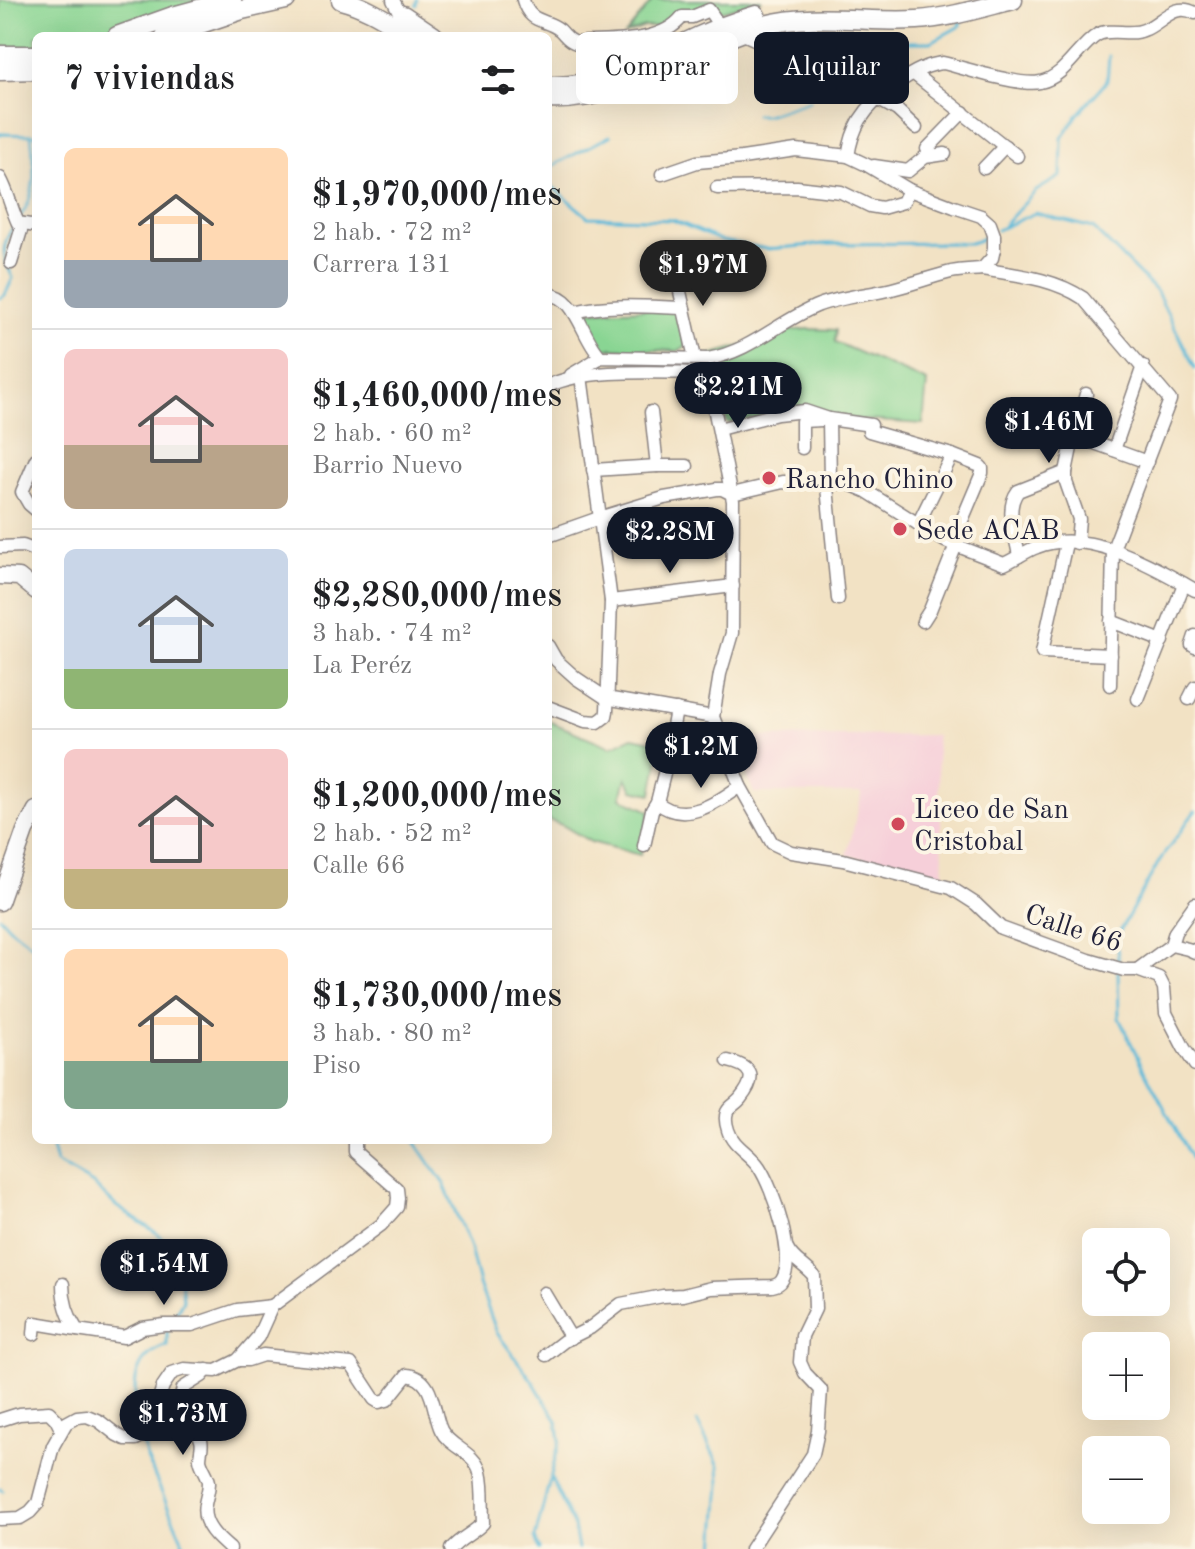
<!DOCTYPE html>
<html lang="es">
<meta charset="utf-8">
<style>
:root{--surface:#fff;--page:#f6f6f6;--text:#202124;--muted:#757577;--line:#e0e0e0;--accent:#111827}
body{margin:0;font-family:"Old Standard TT",serif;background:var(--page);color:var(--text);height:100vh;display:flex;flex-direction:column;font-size:30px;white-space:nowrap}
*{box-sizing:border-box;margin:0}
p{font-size:26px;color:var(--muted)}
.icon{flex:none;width:44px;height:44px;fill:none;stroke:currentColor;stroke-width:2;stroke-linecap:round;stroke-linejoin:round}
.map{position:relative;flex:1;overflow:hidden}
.details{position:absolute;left:32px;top:32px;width:520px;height:1112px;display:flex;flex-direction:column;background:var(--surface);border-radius:12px;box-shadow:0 8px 32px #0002}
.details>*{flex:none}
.top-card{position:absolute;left:576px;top:32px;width:498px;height:72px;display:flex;gap:16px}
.buttons{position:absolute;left:1082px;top:1228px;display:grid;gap:16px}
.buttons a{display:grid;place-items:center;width:88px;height:88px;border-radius:12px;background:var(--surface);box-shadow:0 8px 32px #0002;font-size:40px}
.price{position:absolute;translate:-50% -68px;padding:0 18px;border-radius:28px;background:var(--accent);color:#fff;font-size:26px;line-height:52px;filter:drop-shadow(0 2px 4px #0008)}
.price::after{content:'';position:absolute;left:50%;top:48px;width:24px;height:18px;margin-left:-12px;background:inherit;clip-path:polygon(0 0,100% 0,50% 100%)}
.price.current{background:#222;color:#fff}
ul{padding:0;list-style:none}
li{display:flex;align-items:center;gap:24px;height:200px;padding:0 32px}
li+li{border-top:2px solid var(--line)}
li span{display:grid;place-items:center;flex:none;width:224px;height:160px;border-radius:12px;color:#555}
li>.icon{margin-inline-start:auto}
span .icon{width:96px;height:96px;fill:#fffc;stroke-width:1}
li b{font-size:34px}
h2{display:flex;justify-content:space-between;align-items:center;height:96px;padding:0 32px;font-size:34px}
.pill{padding:0 28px;border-radius:12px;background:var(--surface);box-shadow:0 8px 32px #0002;font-size:28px;line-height:72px}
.pill.current{background:var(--accent);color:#fff}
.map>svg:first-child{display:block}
.built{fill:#f6cfd9}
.green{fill:#89d593;stroke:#567c67;stroke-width:2}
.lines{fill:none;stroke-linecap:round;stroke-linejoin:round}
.stream{stroke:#5bb9d9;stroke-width:3}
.minor-casing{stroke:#8a8280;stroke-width:15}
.major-casing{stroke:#8a8280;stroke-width:19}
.highway-casing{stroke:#8a8280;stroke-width:21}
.minor{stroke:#fff;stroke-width:12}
.major{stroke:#fff;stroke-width:16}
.highway{stroke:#fff;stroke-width:18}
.poi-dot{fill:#d1495b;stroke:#fcf5e5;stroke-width:3}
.labels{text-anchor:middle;stroke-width:8;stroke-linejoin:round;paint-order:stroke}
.poi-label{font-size:28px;fill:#22223b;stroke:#fcf5e5;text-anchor:start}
.street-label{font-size:28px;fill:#22223b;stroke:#fcf5e5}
</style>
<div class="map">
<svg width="1195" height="1549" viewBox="0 0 1195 1549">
<rect width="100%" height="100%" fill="#fcf5e5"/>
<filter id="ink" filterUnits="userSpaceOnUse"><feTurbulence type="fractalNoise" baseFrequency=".0125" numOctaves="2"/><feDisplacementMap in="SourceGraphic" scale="16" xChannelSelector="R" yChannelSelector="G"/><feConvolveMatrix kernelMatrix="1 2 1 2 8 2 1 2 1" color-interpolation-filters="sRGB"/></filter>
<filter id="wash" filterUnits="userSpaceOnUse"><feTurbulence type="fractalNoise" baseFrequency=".006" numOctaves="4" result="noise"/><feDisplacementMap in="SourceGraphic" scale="32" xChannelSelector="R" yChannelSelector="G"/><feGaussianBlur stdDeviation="1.8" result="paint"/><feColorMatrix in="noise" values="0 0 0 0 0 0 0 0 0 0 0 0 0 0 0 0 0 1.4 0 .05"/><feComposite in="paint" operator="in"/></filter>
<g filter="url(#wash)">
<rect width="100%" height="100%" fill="#f2e2c4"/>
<polygon class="built" points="936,735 944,876 847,855 862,793 754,793 731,737"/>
<g class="green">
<polygon points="0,0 209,0 92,36 36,36 36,47 0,47"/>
<polygon points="653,0 762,0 723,11 698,9 659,27 644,27 626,34"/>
<polygon points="677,308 681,318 686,346 678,351 602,348 597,344 584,320 590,311"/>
<polygon points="808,329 836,330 835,342 927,382 923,424 835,418 806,409 727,423 717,369 707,368 706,356 753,343 785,331"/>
<polygon points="548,721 611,747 633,737 662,743 652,794 633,790 626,778 621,798 650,811 640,855 591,842 562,825 548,820"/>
</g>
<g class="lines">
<g class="stream">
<polyline points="416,5 417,0"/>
<polyline points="896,42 931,42 960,26 960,20"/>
<polyline points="755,115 766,115 809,101"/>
<polyline points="0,134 36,135"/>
<polyline points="548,168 610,136"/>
<polyline points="548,183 588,217 673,220 722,241 767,249 825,244 970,243 979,240 990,234"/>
<path d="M19,218c20,-24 15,-55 12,-84"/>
<polyline points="1004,225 1036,191 1061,176 1062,138 1078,114 1107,81 1109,56"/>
<polyline points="997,230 1035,213 1093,228 1157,292 1195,368"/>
<path d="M0,298l5,-3 8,-17c-11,-23 -13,-32 2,-54"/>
<polyline points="0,917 9,927 36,948"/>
<polyline points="1118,963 1117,936 1160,860 1195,811"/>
<polyline points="1118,971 1119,1018 1143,1068 1195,1165"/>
<polyline points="52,1140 51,1144 56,1163 93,1184 116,1206 158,1234 179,1259 183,1300 171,1322"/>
<polyline points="414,1140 444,1184 469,1245 479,1284 497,1333 534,1383 557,1421 560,1440 535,1538 539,1549"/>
<polyline points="697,1421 719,1466 720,1484 715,1549"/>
<path d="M141,1429c-6,-24 -13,-57 9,-75 4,-4 12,-7 17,-9v-15"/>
<polyline points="143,1442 146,1456 186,1549"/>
<polyline points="551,1478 574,1527 578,1549"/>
<polyline points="0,1489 3,1491"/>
</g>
</g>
</g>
<g filter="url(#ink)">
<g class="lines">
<g class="minor-casing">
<g id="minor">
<polyline points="393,0 400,14"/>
<path d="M523,0c7,25 23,18 37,30 6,6 7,10 16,13 32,-3 84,2 106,-26h10l17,-7 6,9"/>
<polyline points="741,33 781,51 826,64 847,82 858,89 868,89 897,81"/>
<polyline points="914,74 1017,156"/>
<polyline points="879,100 897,110 916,128"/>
<polyline points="927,149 963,112"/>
<path d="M848,156c2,-13 5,-24 12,-36 14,-23 56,-55 83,-57 22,5 78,24 97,19 25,-5 37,-34 57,-47 14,-8 34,2 49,-6 17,-8 29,-27 49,-16"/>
<polyline points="874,166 908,171 925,157 945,154"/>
<polyline points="984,168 1005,146"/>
<path d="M0,178c8,14 11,30 18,45l18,3"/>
<polyline points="717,188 797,187 841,192 870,206 882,208 903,202 909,190"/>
<polyline points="11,263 23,224"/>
<polyline points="674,265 695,358"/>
<path d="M982,269c35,6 71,9 101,29l87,102 -57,149 -3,136"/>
<path d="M548,295c28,-2 35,46 53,62"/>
<path d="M574,312c36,-9 74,-5 110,-4"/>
<path d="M571,375l30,-18 107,2c44,-8 71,-38 111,-54 23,-8 48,-10 73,-16 20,-5 39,-12 59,-17 10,-2 21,-2 31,-3l10,-11 2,-9v-14l-4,-11 -9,-8 -27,-9 -45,-17 -42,-25 -19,-9 -52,-6 -54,8 -45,4 -35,12"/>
<path d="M548,386c40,-19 114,-13 159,-13l26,128 -1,132 -12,41 -7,43 27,69 32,57 19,9 52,8 108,28 25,16 25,24 88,32 35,10h13l22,8 5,10 2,25 18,35 11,17"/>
<polyline points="651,412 657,466"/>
<polyline points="829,419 830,483 827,487 838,599"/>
<polyline points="719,429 777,414 805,411 829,419 871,425 869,431 952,455 980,466 982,468 982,473 952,544"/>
<polyline points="1075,436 1147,462"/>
<polyline points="802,448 802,421 822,420"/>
<polyline points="1114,450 1143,366"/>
<polyline points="36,459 22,492 29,504 36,510"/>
<polyline points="593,470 657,466 687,466"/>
<polyline points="918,524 952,455"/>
<path d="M548,536l51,-18 65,-20 53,-9h5l10,5 51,-12 64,1 19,8 79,50 59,23c11,-5 22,-13 33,-17 50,-20 116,19 158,43"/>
<polyline points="1066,543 1042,652 1111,655"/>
<polyline points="1077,543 1079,519 1066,482 1066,472 1072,443 1086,394"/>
<polyline points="0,547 23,546 36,551"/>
<path d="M1019,556c-3,-21 -15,-47 -1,-65l48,-19"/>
<polyline points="611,601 733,586"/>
<polyline points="923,621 930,610 956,545"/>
<polyline points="1111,621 1162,641"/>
<polyline points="1195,636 1192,645 1195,647"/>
<polyline points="548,646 556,660 576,678 606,698 713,717"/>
<polyline points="1138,699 1184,584"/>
<polyline points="1189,699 1195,687"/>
<polyline points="548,707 585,721 598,722 606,716 607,711 611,601 581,376"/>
<path d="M657,802c27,24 61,0 83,-16"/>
<polyline points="644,846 652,810 657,802 665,770 676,710"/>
<polyline points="1171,945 1175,932 1195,904"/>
<polyline points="1137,970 1171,945 1188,949 1195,952"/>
<path d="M63,1284c0,17 4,31 14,46l47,7 18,-9 22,-3h28l45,-15 35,-4"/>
<polyline points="544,1293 571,1338"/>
<polyline points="34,1334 35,1323 77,1330"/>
<path d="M546,1355l18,-14 26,-13 31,-24 42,-8 20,-1 28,-7 61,-2c5,-1 8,-2 10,-6 15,-23 -9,-92 -23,-113 -9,-14 -26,-20 -31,-37 -2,-6 -3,-13 -1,-18 3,-6 9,-8 13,-13 17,-21 14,-32 -12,-38"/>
<path d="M238,1360h10l15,-5 88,9 23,35 5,3 8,-2 20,-25c28,3 25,36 34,55 8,17 34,22 39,42 4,15 2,34 3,51 -9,10 -23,15 -32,26"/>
<path d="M207,1370l-5,6 -19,12c-7,23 13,32 18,52 2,6 -1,12 -1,19 1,8 8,15 9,23 0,14 -8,24 -3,38 4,12 15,21 24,29"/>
<polyline points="0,1420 19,1414 49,1412 56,1419 61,1429"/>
<polyline points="0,1519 20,1518 30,1512 38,1503 53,1446 66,1423 77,1417 87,1416 99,1421 117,1435 125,1439 136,1439 144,1435 152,1420 163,1386 172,1373 184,1369 216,1371 238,1360 258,1337 272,1306 381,1225 397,1207 398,1198 397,1189 355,1152 355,1140"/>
<path d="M751,1549l62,-95 5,-23 3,-41 -16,-17 -5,-11 2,-26 13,-27 -1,-33c-9,-11 -22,-16 -27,-28"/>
</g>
</g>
<g class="major-casing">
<g id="major">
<polyline points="0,576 19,577 36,591"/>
<polyline points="0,902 25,831 36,810"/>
</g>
</g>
<g class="highway-casing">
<g id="highway">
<path d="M341,0c27,7 48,22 72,36"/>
<polyline points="403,15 434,36"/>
<polyline points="117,36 173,16 232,0"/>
<polyline points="165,36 242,10 286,0"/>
<polyline points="0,55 36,55"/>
<polyline points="0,71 36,70"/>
<path d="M552,86c53,1 98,-28 145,-49 19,-9 39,-16 59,-22"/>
<path d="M548,99c80,4 143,-54 217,-74 49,-13 102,-2 152,-5 32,-2 64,-12 96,-20"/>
</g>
</g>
<use href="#minor" class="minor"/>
<use href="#major" class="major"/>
<use href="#highway" class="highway"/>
</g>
</g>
<g class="poi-dot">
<circle cx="769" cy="478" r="8"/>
<circle cx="900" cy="529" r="8"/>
<circle cx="898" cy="824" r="8"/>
</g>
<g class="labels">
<g class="poi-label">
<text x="785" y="488">Rancho Chino</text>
<text x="916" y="539">Sede ACAB</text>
<text x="914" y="818">Liceo de San<tspan x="914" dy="32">Cristobal</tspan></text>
</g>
<g class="street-label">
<text transform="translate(1074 927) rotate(18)" y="10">Calle 66</text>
</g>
</g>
</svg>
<div class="buttons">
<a><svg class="icon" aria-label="locate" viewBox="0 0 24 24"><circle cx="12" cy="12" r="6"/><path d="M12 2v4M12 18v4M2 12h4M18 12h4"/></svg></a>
<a>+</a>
<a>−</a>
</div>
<b class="price current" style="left:703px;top:308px">$1.97M</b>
<b class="price" style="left:738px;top:430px">$2.21M</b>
<b class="price" style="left:1049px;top:465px">$1.46M</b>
<b class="price" style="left:670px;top:575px">$2.28M</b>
<b class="price" style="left:701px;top:790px">$1.2M</b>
<b class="price" style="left:164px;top:1307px">$1.54M</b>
<b class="price" style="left:183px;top:1457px">$1.73M</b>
<div class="top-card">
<a class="pill">Comprar</a>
<a class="pill current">Alquilar</a>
</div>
<section class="details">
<h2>7 viviendas<svg class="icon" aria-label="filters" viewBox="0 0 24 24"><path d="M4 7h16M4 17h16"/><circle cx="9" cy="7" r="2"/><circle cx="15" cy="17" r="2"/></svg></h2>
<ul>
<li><span style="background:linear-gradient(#ffd9b3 70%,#9aa5b1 0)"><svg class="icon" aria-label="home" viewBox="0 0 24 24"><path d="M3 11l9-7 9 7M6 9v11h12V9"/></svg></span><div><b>$1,970,000/mes</b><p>2 hab. · 72 m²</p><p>Carrera 131</p></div></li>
<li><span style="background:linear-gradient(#f6c9c9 60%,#b9a48a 0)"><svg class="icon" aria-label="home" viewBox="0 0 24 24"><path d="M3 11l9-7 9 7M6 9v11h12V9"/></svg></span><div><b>$1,460,000/mes</b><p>2 hab. · 60 m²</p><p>Barrio Nuevo</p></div></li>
<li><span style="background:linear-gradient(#c9d6e8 75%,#8fb573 0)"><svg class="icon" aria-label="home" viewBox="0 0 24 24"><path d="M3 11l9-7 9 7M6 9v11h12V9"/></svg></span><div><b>$2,280,000/mes</b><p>3 hab. · 74 m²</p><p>La Peréz</p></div></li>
<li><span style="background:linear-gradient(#f6c9c9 75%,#c2b280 0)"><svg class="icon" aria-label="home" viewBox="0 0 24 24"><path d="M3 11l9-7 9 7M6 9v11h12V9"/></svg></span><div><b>$1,200,000/mes</b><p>2 hab. · 52 m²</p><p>Calle 66</p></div></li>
<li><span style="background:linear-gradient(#ffd9b3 70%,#7fa58c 0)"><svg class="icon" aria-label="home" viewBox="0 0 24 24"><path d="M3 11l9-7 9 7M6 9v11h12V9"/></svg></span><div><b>$1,730,000/mes</b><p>3 hab. · 80 m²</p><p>Piso</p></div></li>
</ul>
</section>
</div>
